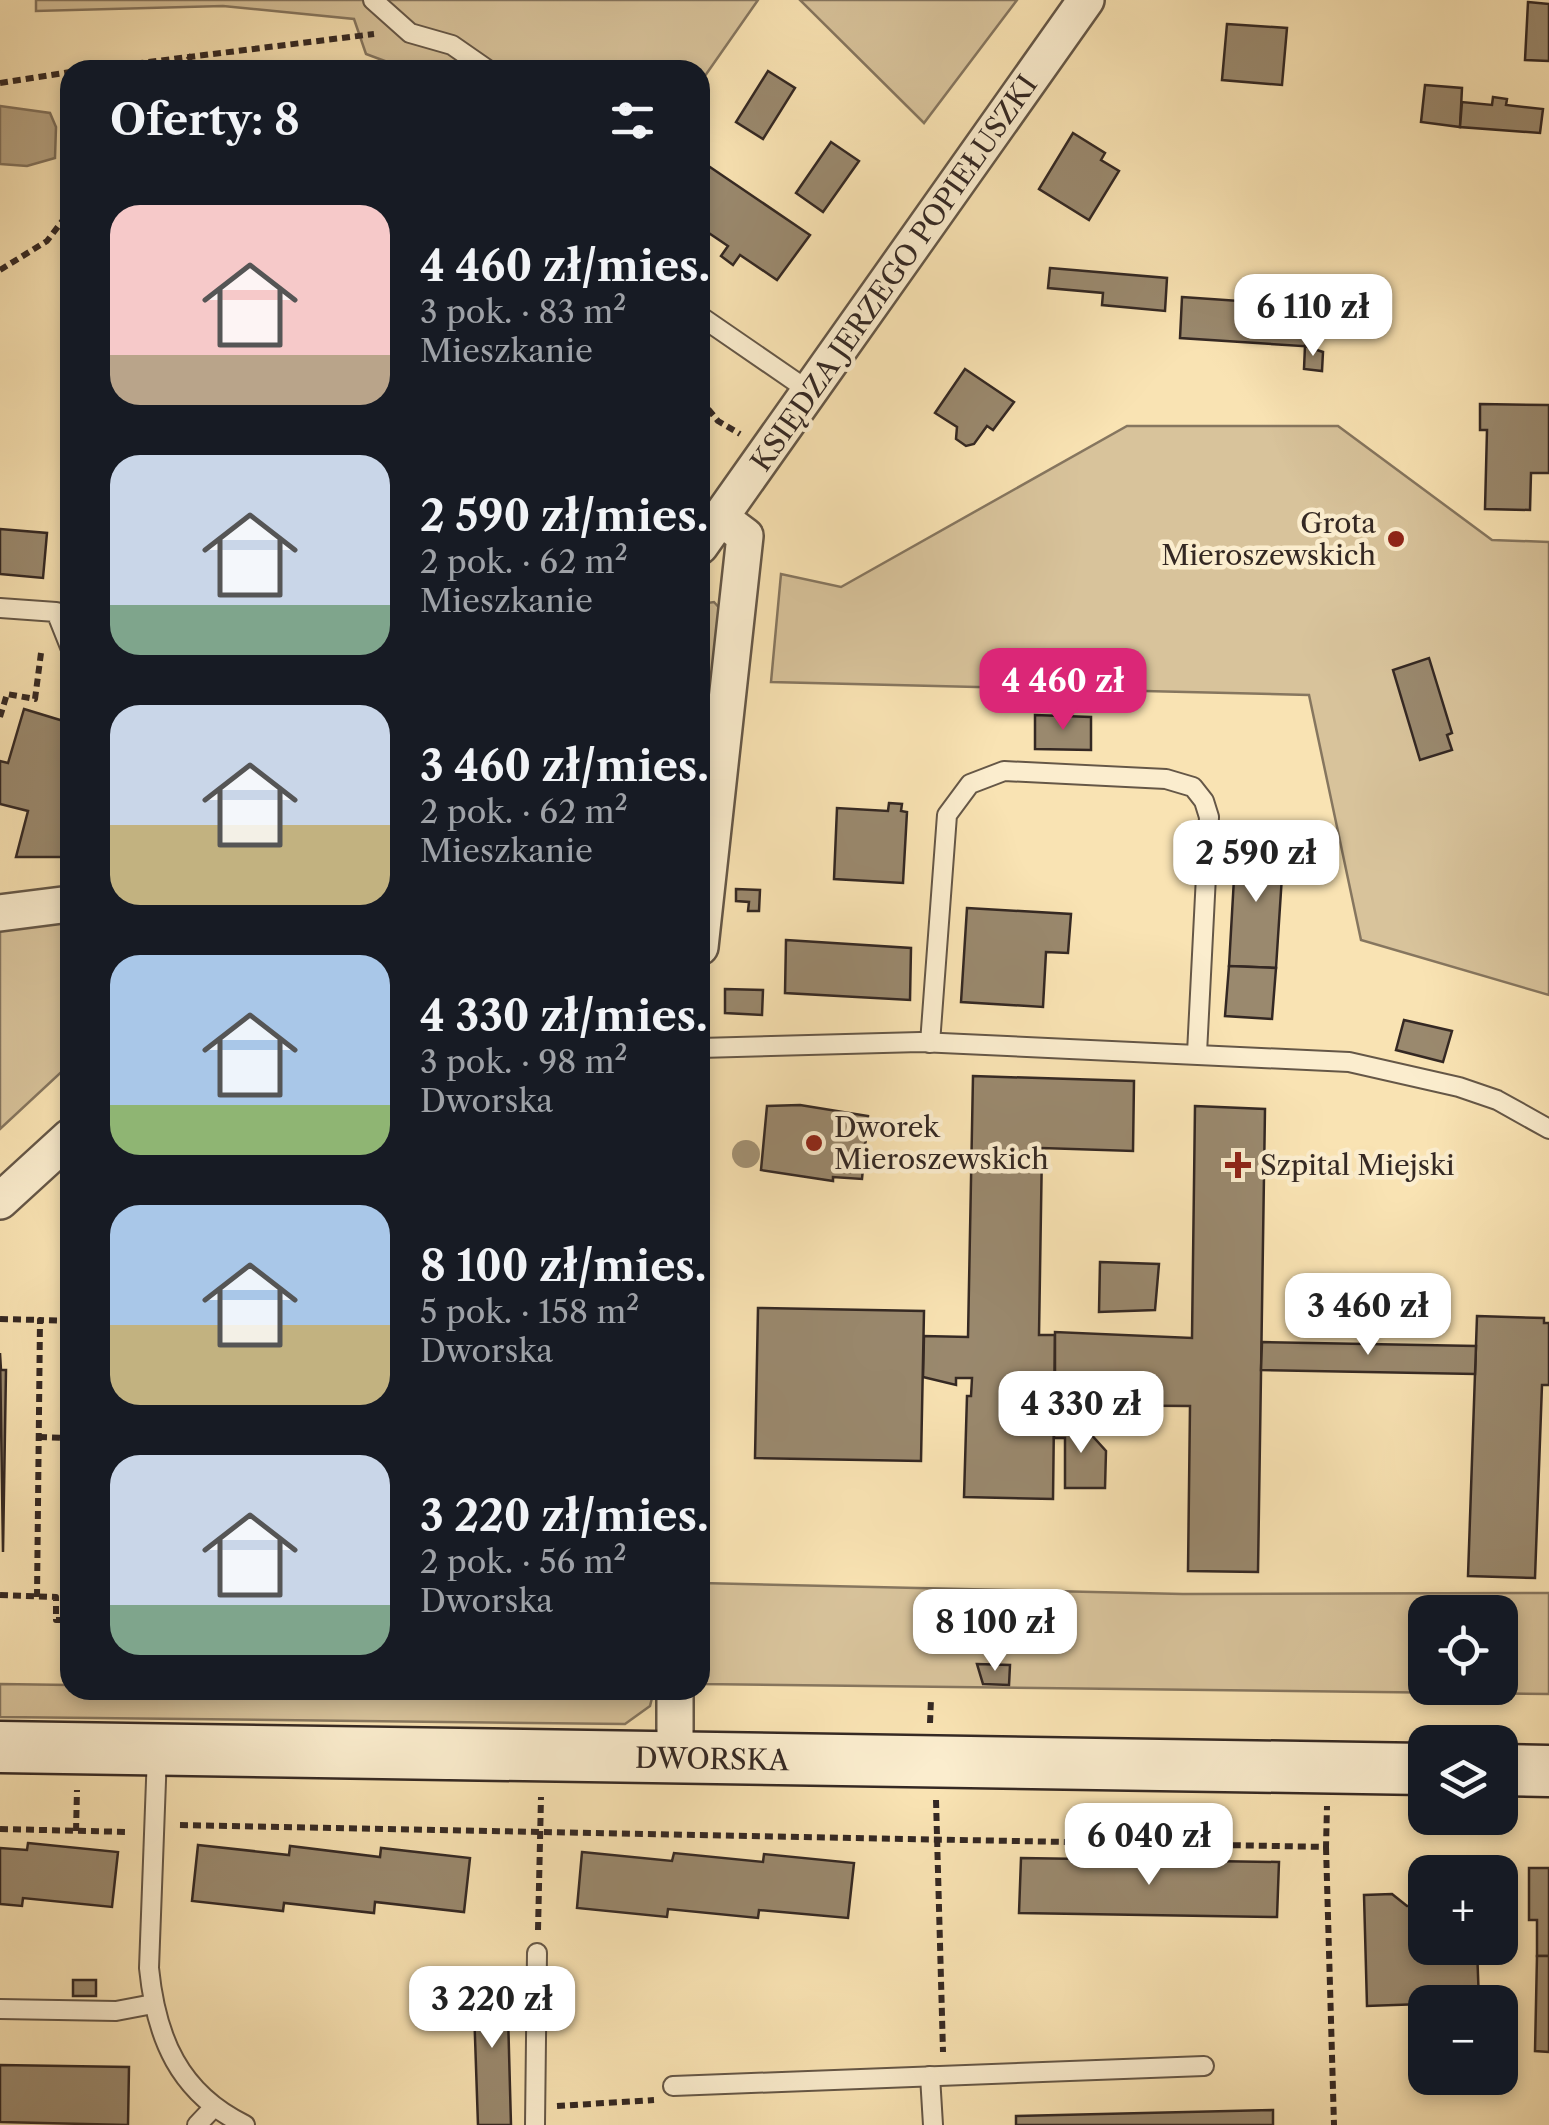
<!DOCTYPE html>
<html lang="pl">
<meta charset="utf-8">
<style>
:root{--surface:#171b24;--page:#20242c;--text:#f1f3f6;--muted:#9ea1a6;--accent:#db2777}
body{margin:0;font-family:"Libre Caslon Text",serif;background:var(--page);color:var(--text);height:100vh;display:flex;flex-direction:column;font-size:38px;white-space:nowrap}
*{box-sizing:border-box;margin:0}
p{font-size:32px;color:var(--muted)}
.icon{flex:none;width:55px;height:55px;fill:none;stroke:currentColor;stroke-width:2;stroke-linecap:round;stroke-linejoin:round}
.map{position:relative;flex:1;overflow:hidden}
.side{position:absolute;left:60px;top:60px;width:650px;height:1640px;display:flex;flex-direction:column;background:var(--surface);border-radius:30px;box-shadow:0 5px 15px #0003}
.side>*{flex:none}
.tools{position:absolute;left:1408px;top:1595px;display:grid;gap:20px}
.tools a{display:grid;place-items:center;width:110px;height:110px;border-radius:20px;background:var(--surface);box-shadow:0 5px 15px #0003;font-size:50px}
.price{position:absolute;translate:-50% -85px;padding:0 22px;border-radius:20px;background:#fff;color:#222;font-size:32px;line-height:65px;filter:drop-shadow(0 2px 5px #0008)}
.price::after{content:'';position:absolute;left:50%;top:60px;width:30px;height:22px;margin-left:-15px;background:inherit;clip-path:polygon(0 0,100% 0,50% 100%)}
.price.on{background:var(--accent);color:#fff}
ul{padding:0;list-style:none}
li{display:flex;align-items:center;gap:30px;height:250px;padding:0 50px}
li span{display:grid;place-items:center;flex:none;width:280px;height:200px;border-radius:30px;color:#555}
li>.icon{margin-inline-start:auto}
span .icon{width:120px;height:120px;fill:#fffc;stroke-width:1}
li b{font-size:42px}
h2{display:flex;justify-content:space-between;align-items:center;height:120px;padding:0 50px;font-size:42px}
.map>svg:first-child{display:block}
.green{fill:#d8c39b;stroke:#86765f;stroke-width:2.5;fill-rule:evenodd}
.water{fill:#b6a382;stroke:#82725c;stroke-width:2.5}
.building{fill:#9a896e;stroke:#342823;stroke-width:2.5}
.lines{fill:none;stroke-linecap:round;stroke-linejoin:round}
.lane-casing{stroke:#655747;stroke-width:22}
.street-casing{stroke:#655747;stroke-width:40}
.secondary-casing{stroke:#342823;stroke-width:55}
.path{stroke:#342823;stroke-width:6;stroke-dasharray:8 5;stroke-linecap:butt}
.lane{stroke:#fbedce;stroke-width:18}
.street{stroke:#fbedce;stroke-width:35}
.secondary{stroke:#fbedce;stroke-width:50}
.tree{fill:#a39274}
.poi-dot{fill:#8f2418;stroke:#fbedce;stroke-width:4}
.labels{text-anchor:middle;stroke-width:9;stroke-linejoin:round;paint-order:stroke}
.street-label{font-size:28px;fill:#342823;stroke:#fbedce}
.poi-label{font-size:28px;fill:#342823;stroke:#fbedce;text-anchor:start}
</style>
<div class="map">
<svg width="1549" height="2125" viewBox="0 0 1549 2125">
<rect width="100%" height="100%" fill="#f9e3b3"/>
<filter id="stains"><feTurbulence type="fractalNoise" baseFrequency=".002" numOctaves="4"/><feColorMatrix values="0 0 0 0 .2 0 0 0 0 .09 0 0 0 0 .02 0 0 0 .5 -.17"/></filter>
<radialGradient id="worn" r=".72"><stop offset=".6" stop-color="#630" stop-opacity="0"/><stop offset="1" stop-color="#630" stop-opacity=".3"/></radialGradient>
<g class="green">
<polygon points="36,0 758,0 700,83 700,70 409,70 366,54 354,19 223,6 36,11"/>
<polygon points="800,0 1017,0 924,123"/>
<polygon points="1127,426 1338,426 1492,540 1549,542 1549,995 1361,940 1309,695 771,682 781,574 841,587"/>
<polygon points="714,602 722,611 700,780 700,604"/>
<polygon points="70,921 70,1064 0,1129 0,931"/>
<path d="M701,1583l482,11 366,-1v101l-849,-10zM1425,1612h75v76h-75z"/>
<polygon points="0,1684 70,1685 70,1690 654,1690 650,1706 625,1724 0,1717"/>
</g>
<polygon class="water" points="0,106 50,113 56,127 55,158 27,166 0,164"/>
<g class="building">
<polygon points="1528,2 1549,4 1549,61 1525,60"/>
<polygon points="1227,24 1287,28 1282,85 1222,80"/>
<polygon points="768,71 795,88 763,139 736,122"/>
<polygon points="1425,85 1462,88 1460,127 1421,122"/>
<polygon points="1493,97 1507,99 1506,105 1543,109 1540,133 1460,127 1462,102 1492,105"/>
<polygon points="1073,133 1105,153 1101,160 1119,171 1089,220 1039,189"/>
<polygon points="831,142 859,161 823,212 796,193"/>
<polygon points="707,165 810,235 777,280 740,255 733,265 721,256 728,246 700,227 700,175"/>
<polygon points="1050,268 1167,278 1165,311 1102,305 1103,293 1048,288"/>
<polygon points="1182,297 1310,306 1309,317 1318,318 1317,347 1180,338"/>
<polygon points="1305,346 1323,352 1322,371 1304,369"/>
<polygon points="965,369 1014,402 993,430 987,426 974,444 966,446 956,439 957,427 935,413"/>
<polygon points="1480,404 1549,405 1549,473 1531,473 1530,510 1485,509 1487,430 1480,430"/>
<polygon points="70,480 70,576 63,578"/>
<polygon points="0,529 47,533 43,578 0,574"/>
<polygon points="1429,658 1452,733 1447,735 1452,750 1420,760 1393,670"/>
<polygon points="24,709 70,723 70,857 16,857 28,811 0,804 0,761 8,763"/>
<polygon points="1035,715 1091,717 1091,750 1035,749"/>
<polygon points="889,803 902,804 901,811 907,812 903,883 834,879 837,808 888,811"/>
<polygon points="1236,843 1284,845 1276,968 1229,966"/>
<polygon points="736,889 760,890 759,911 748,911 749,902 736,901"/>
<polygon points="967,908 1071,914 1068,953 1046,952 1043,1007 961,1002"/>
<polygon points="786,940 911,948 910,1000 785,993"/>
<polygon points="1229,966 1276,968 1272,1019 1225,1016"/>
<polygon points="725,989 763,990 762,1015 725,1013"/>
<polygon points="1404,1020 1452,1031 1443,1062 1396,1050"/>
<polygon points="973,1076 1134,1081 1133,1151 1042,1148 1039,1335 1055,1335 1053,1499 964,1497 967,1396 971,1396 972,1378 956,1378 956,1385 923,1377 924,1336 968,1337"/>
<polygon points="800,1105 868,1116 862,1179 833,1177 833,1181 761,1170 767,1106"/>
<polygon points="1195,1106 1265,1109 1258,1572 1188,1571 1190,1406 1055,1405 1055,1332 1192,1338"/>
<polygon points="1100,1262 1159,1264 1155,1310 1099,1312"/>
<polygon points="758,1308 924,1311 921,1461 755,1458"/>
<polygon points="1477,1316 1544,1318 1544,1323 1549,1323 1549,1385 1542,1385 1535,1578 1468,1576"/>
<polygon points="1262,1342 1476,1346 1475,1374 1261,1370"/>
<polygon points="0,1353 1,1370 6,1370 3,1552"/>
<polygon points="1055,1419 1078,1420 1106,1451 1105,1488 1065,1488 1065,1438 1054,1438"/>
<polygon points="977,1664 1010,1665 1009,1685 983,1684"/>
<polygon points="28,1843 118,1852 112,1907 23,1898 22,1906 0,1904 0,1848 27,1850"/>
<polygon points="198,1845 289,1855 290,1846 380,1857 381,1848 470,1858 464,1912 375,1902 374,1913 284,1903 283,1911 192,1901"/>
<polygon points="582,1852 672,1861 674,1853 763,1862 764,1854 854,1863 848,1918 759,1910 758,1918 668,1909 667,1917 577,1908"/>
<polygon points="1021,1858 1279,1862 1277,1917 1019,1913"/>
<polygon points="1529,1868 1549,1868 1549,1956 1537,1956 1537,1920 1529,1920"/>
<polygon points="1392,1894 1407,1906 1425,1905 1425,1948 1477,1948 1479,2002 1367,2006 1364,1895"/>
<polygon points="1537,1956 1549,1956 1549,2052 1535,2051"/>
<polygon points="507,1978 511,2125 478,2125 473,1979"/>
<rect x="73" y="1980" width="23" height="16"/>
<polygon points="0,2065 129,2067 128,2125 0,2122"/>
<polygon points="1273,2110 1273,2125 1016,2125 1016,2116"/>
</g>
<g class="lines">
<g class="lane-casing">
<g id="lane">
<polyline points="373,0 410,33 452,45 488,70"/>
<polyline points="700,316 809,391"/>
<polyline points="0,608 56,612 70,647"/>
<polyline points="930,1043 947,815 970,784 1004,771 1166,779 1193,787 1204,801 1209,817 1197,1053"/>
<polyline points="700,1048 920,1042 1349,1062 1459,1087 1497,1100 1549,1129"/>
<path d="M157,1754l-8,214c7,70 30,125 96,157"/>
<polyline points="0,2009 116,2011 153,2004"/>
<polyline points="930,2076 933,2125"/>
<polyline points="673,2086 1204,2066"/>
<polyline points="197,2125 214,2107"/>
<polyline points="535,2125 537,1953"/>
</g>
</g>
<g class="street-casing">
<g id="street">
<polyline points="700,546 1086,0"/>
<polyline points="0,913 70,904"/>
<polyline points="700,947 745,536 721,518"/>
<polyline points="0,1201 70,1137"/>
<polyline points="675,1758 675,1690"/>
</g>
</g>
<g class="secondary-casing">
<g id="secondary">
<polyline points="0,1747 1425,1769"/>
<polyline points="1500,1770 1549,1771"/>
</g>
</g>
<g class="path">
<polyline points="84,70 374,34"/>
<polyline points="180,70 192,55"/>
<polyline points="0,83 70,72"/>
<polyline points="0,270 47,241 70,211"/>
<polyline points="700,399 718,421 740,434"/>
<polyline points="0,717 7,694 35,699 41,653"/>
<polyline points="0,1319 40,1320"/>
<polyline points="39,1437 70,1438"/>
<polyline points="0,1595 56,1597 56,1620 70,1620"/>
<polyline points="37,1597 40,1320 70,1321"/>
<polyline points="930,1723 931,1699"/>
<polyline points="936,1800 943,2052"/>
<polyline points="180,1825 1326,1847 1327,1806"/>
<polyline points="0,1829 129,1832"/>
<polyline points="76,1831 77,1790"/>
<polyline points="1326,1847 1334,2125"/>
<polyline points="538,1930 541,1797"/>
<polyline points="557,2106 654,2100"/>
</g>
<use href="#lane" class="lane"/>
<use href="#street" class="street"/>
<use href="#secondary" class="secondary"/>
</g>
<circle class="tree" cx="746" cy="1154" r="14"/>
<g class="poi-dot">
<circle cx="1396" cy="539" r="10"/>
<circle cx="814" cy="1143" r="10"/>
<path d="M1233 1150h10v10h10v10h-10v10h-10v-10h-10v-10h10z"/>
</g>
<g class="labels">
<g class="street-label">
<text transform="translate(894 273) rotate(-55)" y="10">KSIĘDZA JERZEGO POPIEŁUSZKI</text>
<text transform="translate(712 1759) rotate(1)" y="10">DWORSKA</text>
</g>
<g class="poi-label">
<text x="1376" y="533" text-anchor="end">Grota<tspan x="1376" dy="32">Mieroszewskich</tspan></text>
<text x="834" y="1137">Dworek<tspan x="834" dy="32">Mieroszewskich</tspan></text>
<text x="1260" y="1175">Szpital Miejski</text>
</g>
</g>
<rect width="100%" height="100%" filter="url(#stains)"/>
<rect width="100%" height="100%" fill="url(#worn)"/>
</svg>
<div class="tools">
<a><svg class="icon" aria-label="locate" viewBox="0 0 24 24"><circle cx="12" cy="12" r="6"/><path d="M12 2v4M12 18v4M2 12h4M18 12h4"/></svg></a>
<a><svg class="icon" aria-label="layers" viewBox="0 0 24 24"><path d="M12 4l9 5-9 5-9-5zM3 14l9 5 9-5"/></svg></a>
<a>+</a>
<a>−</a>
</div>
<b class="price" style="left:1313px;top:359px">6 110 zł</b>
<b class="price on" style="left:1063px;top:733px">4 460 zł</b>
<b class="price" style="left:1256px;top:905px">2 590 zł</b>
<b class="price" style="left:1368px;top:1358px">3 460 zł</b>
<b class="price" style="left:1081px;top:1456px">4 330 zł</b>
<b class="price" style="left:995px;top:1674px">8 100 zł</b>
<b class="price" style="left:1149px;top:1888px">6 040 zł</b>
<b class="price" style="left:492px;top:2051px">3 220 zł</b>
<section class="side">
<h2>Oferty: 8<svg class="icon" aria-label="filters" viewBox="0 0 24 24"><path d="M4 7h16M4 17h16"/><circle cx="9" cy="7" r="2"/><circle cx="15" cy="17" r="2"/></svg></h2>
<ul>
<li><span style="background:linear-gradient(#f6c9c9 75%,#b9a48a 0)"><svg class="icon" aria-label="home" viewBox="0 0 24 24"><path d="M3 11l9-7 9 7M6 9v11h12V9"/></svg></span><div><b>4 460 zł/mies.</b><p>3 pok. · 83 m²</p><p>Mieszkanie</p></div></li>
<li><span style="background:linear-gradient(#c9d6e8 75%,#7fa58c 0)"><svg class="icon" aria-label="home" viewBox="0 0 24 24"><path d="M3 11l9-7 9 7M6 9v11h12V9"/></svg></span><div><b>2 590 zł/mies.</b><p>2 pok. · 62 m²</p><p>Mieszkanie</p></div></li>
<li><span style="background:linear-gradient(#c9d6e8 60%,#c2b280 0)"><svg class="icon" aria-label="home" viewBox="0 0 24 24"><path d="M3 11l9-7 9 7M6 9v11h12V9"/></svg></span><div><b>3 460 zł/mies.</b><p>2 pok. · 62 m²</p><p>Mieszkanie</p></div></li>
<li><span style="background:linear-gradient(#a9c7e8 75%,#8fb573 0)"><svg class="icon" aria-label="home" viewBox="0 0 24 24"><path d="M3 11l9-7 9 7M6 9v11h12V9"/></svg></span><div><b>4 330 zł/mies.</b><p>3 pok. · 98 m²</p><p>Dworska</p></div></li>
<li><span style="background:linear-gradient(#a9c7e8 60%,#c2b280 0)"><svg class="icon" aria-label="home" viewBox="0 0 24 24"><path d="M3 11l9-7 9 7M6 9v11h12V9"/></svg></span><div><b>8 100 zł/mies.</b><p>5 pok. · 158 m²</p><p>Dworska</p></div></li>
<li><span style="background:linear-gradient(#c9d6e8 75%,#7fa58c 0)"><svg class="icon" aria-label="home" viewBox="0 0 24 24"><path d="M3 11l9-7 9 7M6 9v11h12V9"/></svg></span><div><b>3 220 zł/mies.</b><p>2 pok. · 56 m²</p><p>Dworska</p></div></li>
</ul>
</section>
</div>
